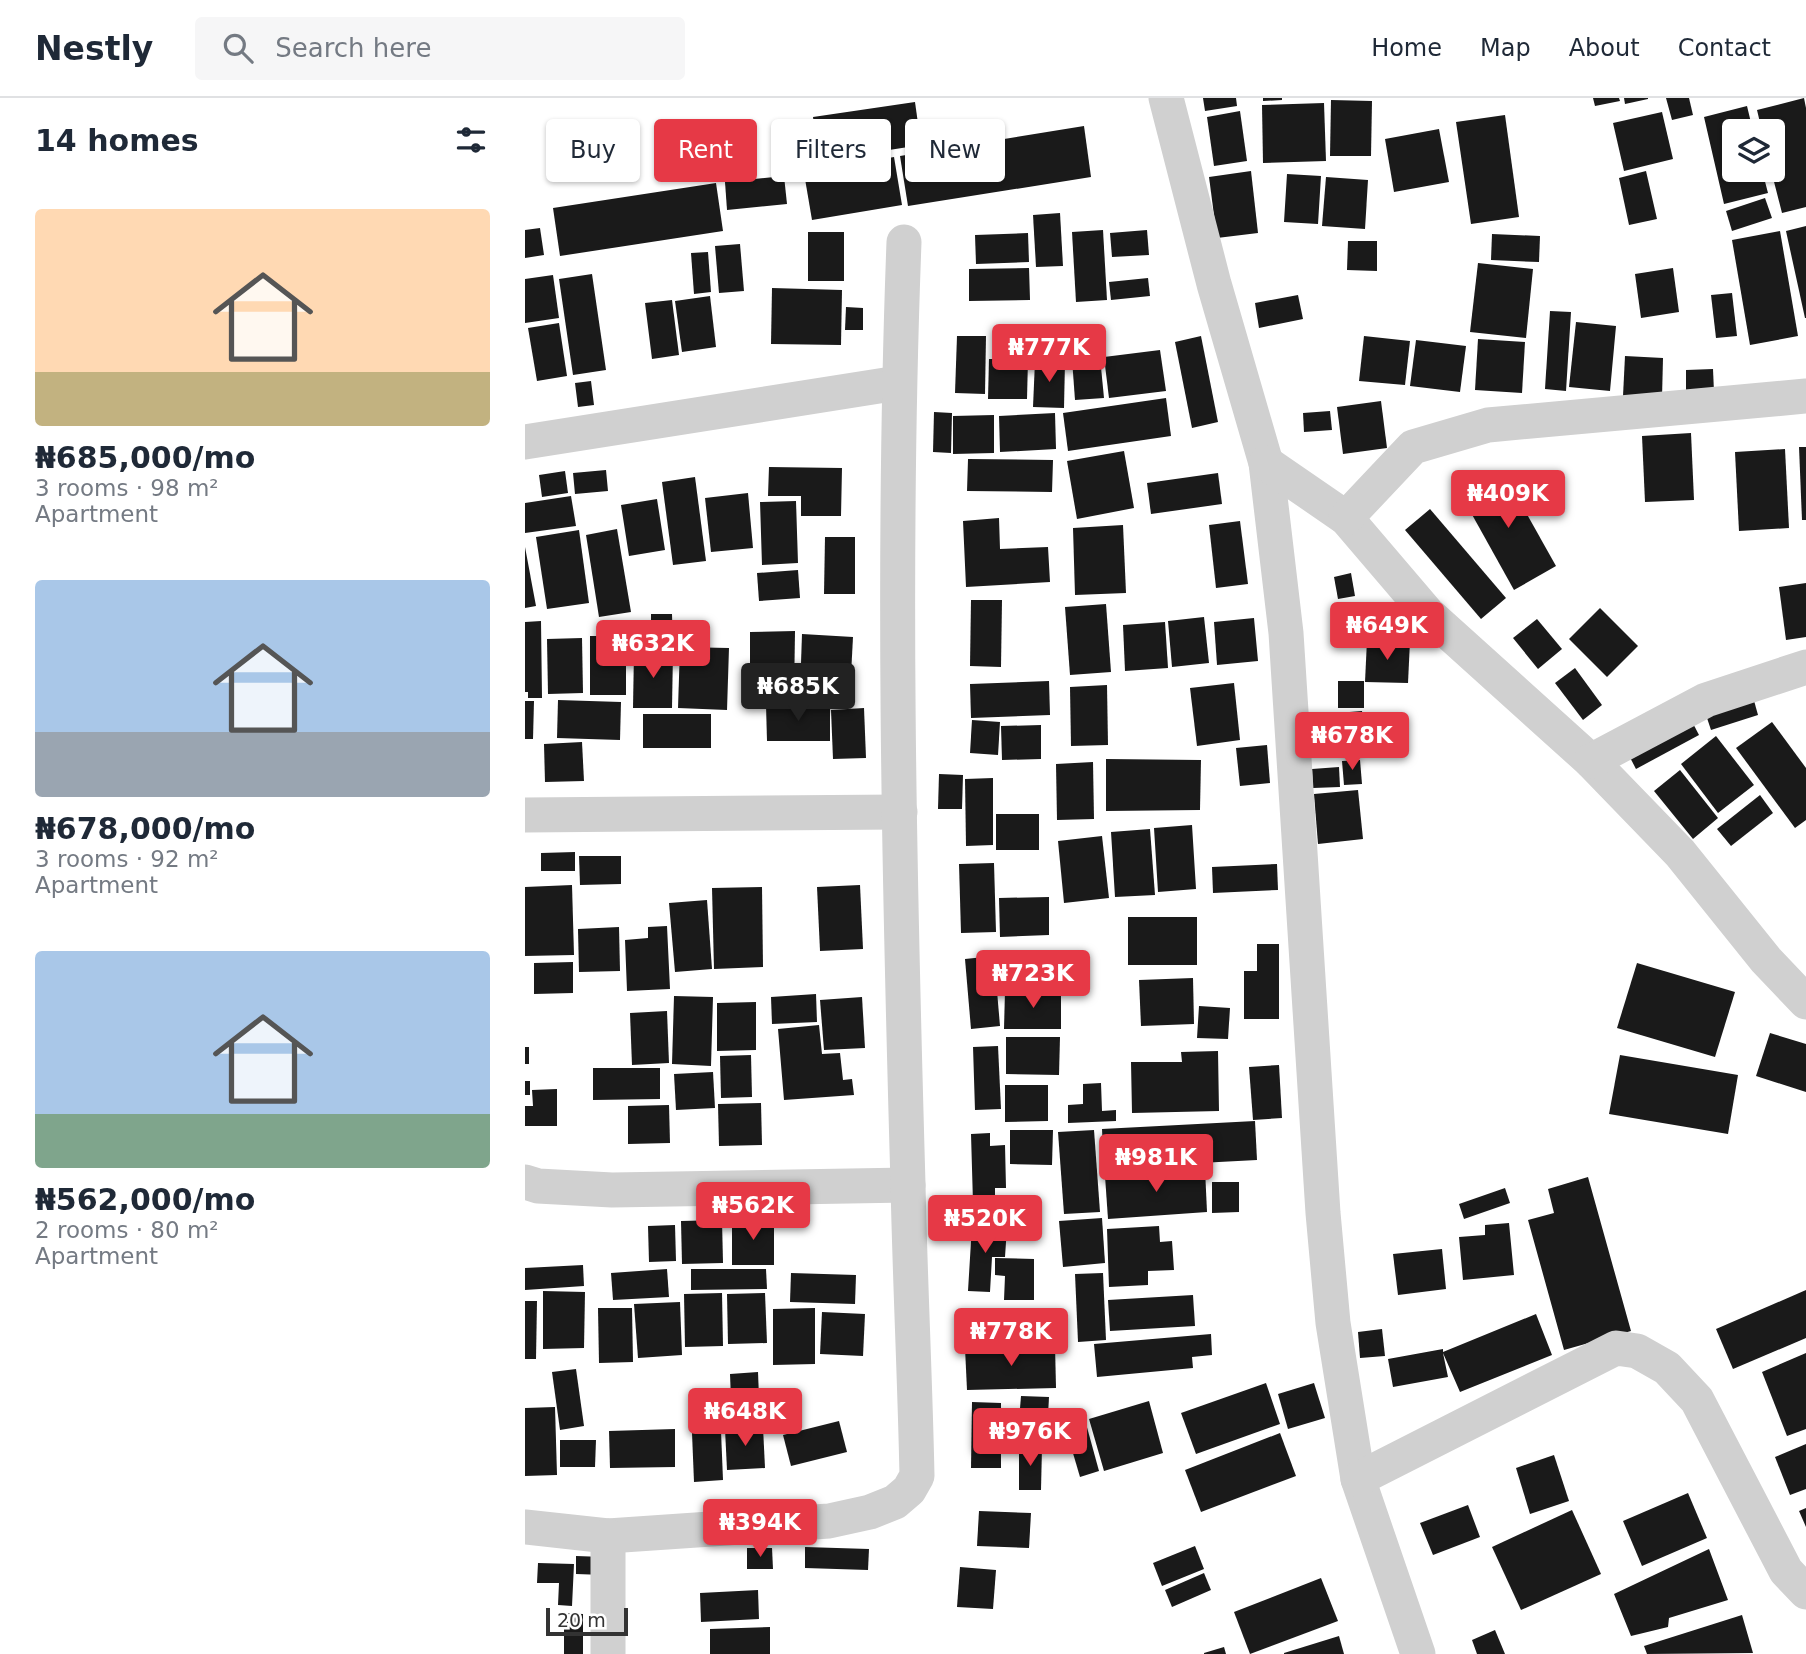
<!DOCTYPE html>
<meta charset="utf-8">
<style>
:root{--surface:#fff;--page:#f6f6f7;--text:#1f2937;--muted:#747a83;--line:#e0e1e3;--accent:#e63946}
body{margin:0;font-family:"DejaVu Sans",sans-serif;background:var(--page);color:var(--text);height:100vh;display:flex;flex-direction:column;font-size:26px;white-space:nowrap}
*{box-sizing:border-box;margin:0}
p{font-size:23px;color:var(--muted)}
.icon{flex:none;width:38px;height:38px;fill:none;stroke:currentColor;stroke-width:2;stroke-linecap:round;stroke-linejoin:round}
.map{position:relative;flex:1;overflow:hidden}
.side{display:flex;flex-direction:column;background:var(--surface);width:525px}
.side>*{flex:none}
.banner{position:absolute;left:21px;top:21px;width:665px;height:63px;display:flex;gap:14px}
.fabs{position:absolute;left:1197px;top:21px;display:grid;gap:14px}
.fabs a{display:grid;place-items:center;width:63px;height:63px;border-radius:7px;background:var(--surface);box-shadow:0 2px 5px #0004;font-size:35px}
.scale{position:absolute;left:21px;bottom:18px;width:82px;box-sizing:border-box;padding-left:7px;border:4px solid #333;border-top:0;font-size:19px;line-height:24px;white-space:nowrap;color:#333;-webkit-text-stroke:5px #fff;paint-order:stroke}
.price{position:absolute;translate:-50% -60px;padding:0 16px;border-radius:7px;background:var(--accent);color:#fff;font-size:23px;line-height:46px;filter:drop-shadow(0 2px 4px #0008)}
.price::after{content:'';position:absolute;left:50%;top:42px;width:21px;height:16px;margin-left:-10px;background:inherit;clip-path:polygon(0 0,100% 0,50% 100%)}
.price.current{background:#222;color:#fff}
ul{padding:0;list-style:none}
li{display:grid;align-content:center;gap:14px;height:371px;padding:0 35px}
li span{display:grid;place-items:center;height:217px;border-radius:7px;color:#555}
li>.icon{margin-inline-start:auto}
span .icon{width:126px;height:126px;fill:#fffc;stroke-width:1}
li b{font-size:30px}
h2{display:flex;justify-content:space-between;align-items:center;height:84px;padding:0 35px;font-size:30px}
.chip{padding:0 24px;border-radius:7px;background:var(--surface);box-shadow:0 2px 5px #0004;font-size:24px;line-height:63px}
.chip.current{background:var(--accent);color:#fff}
header{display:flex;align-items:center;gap:42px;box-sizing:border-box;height:98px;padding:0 35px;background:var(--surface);border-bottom:2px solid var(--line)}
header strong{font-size:33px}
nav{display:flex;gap:38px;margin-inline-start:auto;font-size:24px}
.search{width:490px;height:63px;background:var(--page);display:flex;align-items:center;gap:18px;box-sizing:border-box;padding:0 24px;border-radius:7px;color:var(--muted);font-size:26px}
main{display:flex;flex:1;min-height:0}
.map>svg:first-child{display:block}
.building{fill:#1a1a1a}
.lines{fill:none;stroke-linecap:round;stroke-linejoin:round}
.minor{stroke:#d0d0d0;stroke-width:35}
</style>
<header>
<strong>Nestly</strong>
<div class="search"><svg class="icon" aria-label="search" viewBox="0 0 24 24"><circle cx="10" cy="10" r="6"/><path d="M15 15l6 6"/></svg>Search here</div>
<nav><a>Home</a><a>Map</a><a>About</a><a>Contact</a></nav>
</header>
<main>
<section class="side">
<h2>14 homes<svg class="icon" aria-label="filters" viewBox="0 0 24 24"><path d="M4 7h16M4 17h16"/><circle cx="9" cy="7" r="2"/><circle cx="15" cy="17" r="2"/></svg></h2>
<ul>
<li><span style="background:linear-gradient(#ffd9b3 75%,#c2b280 0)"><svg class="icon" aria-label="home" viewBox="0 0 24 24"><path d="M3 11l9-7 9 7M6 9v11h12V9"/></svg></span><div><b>₦685,000/mo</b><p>3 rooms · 98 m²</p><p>Apartment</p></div></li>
<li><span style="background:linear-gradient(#a9c7e8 70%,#9aa5b1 0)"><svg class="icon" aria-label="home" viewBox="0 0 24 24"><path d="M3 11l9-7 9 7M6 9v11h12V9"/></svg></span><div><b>₦678,000/mo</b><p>3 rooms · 92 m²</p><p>Apartment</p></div></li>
<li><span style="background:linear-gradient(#a9c7e8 75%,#7fa58c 0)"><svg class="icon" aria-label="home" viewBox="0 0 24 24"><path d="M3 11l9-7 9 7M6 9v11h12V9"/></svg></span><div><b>₦562,000/mo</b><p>2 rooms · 80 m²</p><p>Apartment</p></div></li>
</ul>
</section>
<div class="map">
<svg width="1281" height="1556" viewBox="0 0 1281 1556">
<rect width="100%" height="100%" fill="#fff"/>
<g class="building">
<polygon points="678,0 711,0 712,8 680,13"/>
<polygon points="738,0 757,0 757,2 738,3"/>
<polygon points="1068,0 1094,0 1095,3 1070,8"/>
<polygon points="1099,0 1123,0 1123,1 1100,6"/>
<polygon points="1141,0 1164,0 1168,17 1147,22"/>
<polygon points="1279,0 1281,10 1281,109 1257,115 1246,72 1248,33 1237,33 1232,12"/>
<polygon points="806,2 847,3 846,58 805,58"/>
<polygon points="390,4 396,47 294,63 288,19"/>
<polygon points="799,5 801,63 738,65 737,7"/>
<polygon points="1222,8 1228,33 1209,33 1209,72 1237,72 1243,95 1199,106 1179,19"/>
<polygon points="715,13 722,63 689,68 682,19"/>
<polygon points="1137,14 1148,61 1099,73 1088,25"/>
<polygon points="980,17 994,119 946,126 931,24"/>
<polygon points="559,28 566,79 383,108 375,58"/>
<polygon points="914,31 924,84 869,94 860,41"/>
<polygon points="369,59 377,107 287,122 279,75"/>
<polygon points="726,73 733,135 692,140 684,79"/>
<polygon points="1121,73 1132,121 1104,127 1094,80"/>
<polygon points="762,76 796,78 793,126 759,124"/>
<polygon points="259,78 262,106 202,112 200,84"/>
<polygon points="801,79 843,82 840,131 797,128"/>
<polygon points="191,85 198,133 35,158 28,110"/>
<polygon points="1240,100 1247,120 1207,133 1201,113"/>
<polygon points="535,115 538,168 511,169 508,117"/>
<polygon points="1281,128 1281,220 1280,220 1261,133"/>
<polygon points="15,130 19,157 0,160 0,132"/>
<polygon points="578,132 582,202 551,204 547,134"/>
<polygon points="622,132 624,157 587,159 585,135"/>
<polygon points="1255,133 1273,238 1225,247 1207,142"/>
<rect x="283" y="134" width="36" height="49"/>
<polygon points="503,135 504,164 451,166 450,137"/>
<polygon points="967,136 1015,138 1014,164 966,162"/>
<polygon points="823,143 852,143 852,173 822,172"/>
<polygon points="215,146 219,193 194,195 190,148"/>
<polygon points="183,154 186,194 169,196 166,155"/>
<polygon points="953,165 1008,171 1001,240 945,234"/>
<polygon points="504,170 505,202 444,203 444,171"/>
<polygon points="1148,170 1154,214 1116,220 1110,176"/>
<polygon points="67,176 81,272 48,277 34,181"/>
<polygon points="28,177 34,220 0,225 0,181"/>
<polygon points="623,180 625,198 586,202 584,184"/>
<polygon points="247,190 317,192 316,247 246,246"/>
<polygon points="1207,195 1212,238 1191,240 1186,197"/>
<polygon points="773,197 778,221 734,230 730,205"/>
<polygon points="185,198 191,249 157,254 150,203"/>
<polygon points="147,202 154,257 127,261 120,205"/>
<polygon points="321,209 338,210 338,232 320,232"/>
<polygon points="1025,213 1046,214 1041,293 1020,291"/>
<polygon points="1051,224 1091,228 1085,293 1044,289"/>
<polygon points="34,225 42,278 12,283 3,230"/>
<polygon points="432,238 461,238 460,296 430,295"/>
<polygon points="676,238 693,324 667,330 650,244"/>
<polygon points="839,238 885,243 880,287 834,283"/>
<polygon points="953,241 1000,244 997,295 950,292"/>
<polygon points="891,242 941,248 935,294 885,288"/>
<polygon points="635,252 641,293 584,300 579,259"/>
<polygon points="1100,258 1138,260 1137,300 1098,298"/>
<polygon points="575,259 579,300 550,302 547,261"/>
<polygon points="464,261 503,261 502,301 463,301"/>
<polygon points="510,263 540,263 539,310 508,309"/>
<polygon points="1188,271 1189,294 1161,296 1161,272"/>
<polygon points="66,283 69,307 53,309 50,285"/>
<polygon points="641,300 646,338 543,353 538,315"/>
<polygon points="856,303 862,350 818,356 812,309"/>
<polygon points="805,313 807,332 779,334 778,315"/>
<polygon points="409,314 427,315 426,355 408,354"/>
<polygon points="530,315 531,351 475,354 474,318"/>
<polygon points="469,317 469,355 428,356 428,318"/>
<polygon points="1166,335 1169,402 1120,404 1117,338"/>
<polygon points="1274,349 1281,349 1281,422 1277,422"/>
<polygon points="1260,351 1264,430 1214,433 1210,354"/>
<polygon points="599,353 609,410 552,421 542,363"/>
<polygon points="443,361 528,362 527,394 442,393"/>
<polygon points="244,369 317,370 316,418 276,418 276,398 243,398"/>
<polygon points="81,372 83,393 50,396 48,375"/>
<polygon points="977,372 1031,468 989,492 935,395"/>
<polygon points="40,373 43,395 17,399 14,377"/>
<polygon points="693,375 697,406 626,416 622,385"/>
<polygon points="170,379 181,463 148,467 137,384"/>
<polygon points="223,395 228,450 186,454 180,400"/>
<polygon points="46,398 51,428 0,435 0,405"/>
<polygon points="132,401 140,452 104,458 96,407"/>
<polygon points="271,403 273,465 237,467 235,404"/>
<polygon points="905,411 981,500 956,521 880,432"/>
<polygon points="474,420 475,451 523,449 525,484 441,489 438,423"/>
<polygon points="715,423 723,486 691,490 684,427"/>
<polygon points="598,427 601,495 550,497 548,430"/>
<polygon points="92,431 106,514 74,519 61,437"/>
<polygon points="54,432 64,505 22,511 11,439"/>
<polygon points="300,439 330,439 330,496 299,496"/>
<polygon points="0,449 11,508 0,510"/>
<polygon points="273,472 275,500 234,503 232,475"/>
<polygon points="826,475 830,498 813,501 809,479"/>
<polygon points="1281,485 1281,539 1261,542 1254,489"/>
<polygon points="446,502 477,502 476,569 445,568"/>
<polygon points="581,506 586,574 545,577 540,509"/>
<polygon points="1075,510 1113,548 1082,579 1044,541"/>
<polygon points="126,516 147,516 148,549 107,550 107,536 126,536"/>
<polygon points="679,519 684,565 647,569 643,523"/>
<polygon points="729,520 733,563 692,567 689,524"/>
<polygon points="1012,521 1037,551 1013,571 988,540"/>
<polygon points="16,523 17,600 3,600 3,594 0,594 0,524"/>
<polygon points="640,524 643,570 600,573 598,527"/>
<polygon points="270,533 269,599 225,599 225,534"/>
<polygon points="277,536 328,539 325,596 275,594"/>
<rect x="65" y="538" width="36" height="59"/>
<polygon points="57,540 58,595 23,596 22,541"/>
<polygon points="842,542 885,543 883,585 840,584"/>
<polygon points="155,549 204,550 202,612 153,610"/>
<polygon points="109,553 148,553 147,610 108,610"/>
<polygon points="1050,570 1077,607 1058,622 1030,585"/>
<polygon points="524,583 525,617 446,620 445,586"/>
<rect x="813" y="583" width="26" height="27"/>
<polygon points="709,585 715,642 672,648 665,590"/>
<polygon points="582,587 583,647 546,648 545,589"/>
<polygon points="1228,599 1233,617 1186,632 1180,614"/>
<polygon points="33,602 96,604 95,642 32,640"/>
<polygon points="0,603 9,603 8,641 0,641"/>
<polygon points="305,606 305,643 242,643 241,607"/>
<polygon points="339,610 341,660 308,661 306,612"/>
<polygon points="837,613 840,644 814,646 812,615"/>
<polygon points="1162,614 1174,637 1111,671 1099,648"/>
<rect x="118" y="616" width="68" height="34"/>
<polygon points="807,620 809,643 787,645 786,621"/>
<polygon points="447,622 475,624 473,657 445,655"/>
<polygon points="1247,624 1281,670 1281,722 1270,730 1211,650"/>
<polygon points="516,627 516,661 477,662 476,628"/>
<polygon points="1191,638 1229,687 1193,715 1156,666"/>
<polygon points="57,644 59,683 20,684 19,646"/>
<polygon points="742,647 745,685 715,688 711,650"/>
<polygon points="581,661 676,662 675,712 581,713"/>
<polygon points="835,662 837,686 819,687 817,663"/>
<polygon points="568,664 569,721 532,722 531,666"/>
<polygon points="814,669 815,689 788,690 787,671"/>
<polygon points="1155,672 1193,720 1168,741 1129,693"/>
<polygon points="414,676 438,677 437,711 413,711"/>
<polygon points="468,680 468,747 441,748 440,681"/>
<polygon points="833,692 838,741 793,746 789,696"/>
<polygon points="1235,697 1248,715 1206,748 1192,731"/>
<rect x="471" y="716" width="43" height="36"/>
<polygon points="667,727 671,791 633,794 629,730"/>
<polygon points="625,731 630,797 590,799 586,734"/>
<polygon points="577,738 584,800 539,805 533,743"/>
<polygon points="50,754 50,773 16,773 16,755"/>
<polygon points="54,758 96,758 96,786 55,787"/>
<polygon points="469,765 471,834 436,835 434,766"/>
<polygon points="752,766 753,792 688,795 687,769"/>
<polygon points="47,787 49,857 0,858 0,789"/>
<polygon points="335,787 338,851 295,853 292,789"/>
<polygon points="237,789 238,869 189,871 187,790"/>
<polygon points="524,799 524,837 475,839 474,800"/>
<polygon points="182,802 187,871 150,874 144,805"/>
<rect x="603" y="819" width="69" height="48"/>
<polygon points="142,828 145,891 102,893 100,842 123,840 123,829"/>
<polygon points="94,829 95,873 54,874 53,831"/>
<polygon points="732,846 754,846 754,921 719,921 719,873 732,873"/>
<polygon points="469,858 475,928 446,931 440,861"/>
<polygon points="48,864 48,895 9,896 9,865"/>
<polygon points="1112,865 1210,894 1190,959 1092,930"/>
<polygon points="668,880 669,926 616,928 614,882"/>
<polygon points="480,893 536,893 536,931 479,931"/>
<polygon points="291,896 292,924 247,926 246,899"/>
<polygon points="149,898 188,899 186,968 147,966"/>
<polygon points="337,899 340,950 299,952 295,902"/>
<polygon points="231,904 231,952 192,953 192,905"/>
<polygon points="674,908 705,910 703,941 672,940"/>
<polygon points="142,913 144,965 107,967 105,915"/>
<polygon points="294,927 297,956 315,955 318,982 327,981 329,997 259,1002 253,931"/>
<polygon points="1245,935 1281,946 1281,994 1231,978"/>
<polygon points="481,939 535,939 534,977 481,976"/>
<polygon points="473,948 476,1011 450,1012 448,949"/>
<rect x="0" y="949" width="4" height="17"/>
<polygon points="693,953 694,1013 607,1015 606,964 657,964 656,954"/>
<polygon points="226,957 227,999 196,1000 195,958"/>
<polygon points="1095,957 1213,977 1203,1036 1084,1016"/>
<polygon points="754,967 757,1020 728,1022 724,969"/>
<polygon points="68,970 135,970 135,1001 68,1002"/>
<polygon points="188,974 190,1010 151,1012 149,976"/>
<rect x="0" y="983" width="5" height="14"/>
<polygon points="576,985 577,1013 591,1012 591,1023 543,1025 543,1007 558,1006 558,986"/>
<polygon points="480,987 523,987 523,1023 480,1024"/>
<polygon points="32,991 32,1028 0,1028 0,1008 8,1008 7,992"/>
<polygon points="236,1005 237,1047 194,1048 193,1006"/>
<polygon points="144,1007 145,1045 103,1046 103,1008"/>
<polygon points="730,1023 732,1062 579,1070 577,1031"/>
<polygon points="485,1032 528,1032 527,1067 485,1066"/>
<polygon points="569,1032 575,1114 539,1116 533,1034"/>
<polygon points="465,1035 465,1048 480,1047 481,1090 470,1090 470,1104 448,1105 446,1036"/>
<polygon points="680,1071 682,1114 583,1121 580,1078"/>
<polygon points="1063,1079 1106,1233 1039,1252 1003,1122 1029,1115 1023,1091"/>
<polygon points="687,1084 714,1084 714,1114 687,1115"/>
<polygon points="980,1090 985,1105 939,1121 934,1106"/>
<polygon points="577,1120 580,1165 538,1169 534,1123"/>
<rect x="207" y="1121" width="42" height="46"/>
<polygon points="197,1122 198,1165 157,1166 156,1123"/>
<polygon points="984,1125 989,1177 938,1182 934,1139 960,1137 960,1127"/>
<polygon points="150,1127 151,1163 124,1164 123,1128"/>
<polygon points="447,1127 482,1129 480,1159 467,1159 465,1194 443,1193"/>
<polygon points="634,1128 635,1144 647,1143 649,1172 623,1173 623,1187 584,1189 582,1131"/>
<polygon points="917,1151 921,1191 873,1197 868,1156"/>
<polygon points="470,1160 509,1161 509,1202 479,1202 480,1178 470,1177"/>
<polygon points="58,1167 59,1188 0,1192 0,1170"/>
<polygon points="142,1171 144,1199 88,1202 86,1175"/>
<polygon points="166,1171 241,1171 242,1191 166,1192"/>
<polygon points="266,1175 331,1177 330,1206 265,1204"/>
<polygon points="578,1175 581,1242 553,1244 550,1176"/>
<polygon points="1281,1192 1281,1240 1208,1271 1191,1231"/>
<polygon points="18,1193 60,1194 59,1250 18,1251"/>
<polygon points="197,1195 198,1248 160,1249 159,1196"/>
<polygon points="240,1195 242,1245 203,1246 202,1196"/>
<polygon points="668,1197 670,1228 585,1233 583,1202"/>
<polygon points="0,1203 12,1203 11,1261 0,1261"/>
<polygon points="155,1204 157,1257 113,1260 109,1206"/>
<polygon points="73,1210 107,1210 108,1264 74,1265"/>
<polygon points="290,1210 290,1266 248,1267 248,1211"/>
<polygon points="440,1210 475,1210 475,1244 440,1245"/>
<polygon points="479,1210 534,1210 534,1242 480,1243"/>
<polygon points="297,1214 340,1216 338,1258 295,1256"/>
<polygon points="1011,1216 1027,1257 935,1294 918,1255 923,1279 868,1289 863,1261 918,1251 918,1254"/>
<polygon points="857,1231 860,1258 835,1260 833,1234"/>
<polygon points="686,1236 687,1257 667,1259 668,1270 572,1279 569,1246"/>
<polygon points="530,1247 531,1290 442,1292 440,1250"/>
<polygon points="1281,1255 1281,1331 1262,1338 1237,1274"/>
<polygon points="51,1271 59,1328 35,1332 27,1274"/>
<polygon points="233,1274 235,1325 207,1326 205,1276"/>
<polygon points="741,1285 755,1326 671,1356 656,1315"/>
<polygon points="789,1285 800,1320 763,1331 753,1296"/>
<polygon points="496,1298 524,1299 522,1336 493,1335"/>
<polygon points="624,1303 638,1355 579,1373 564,1321"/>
<polygon points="447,1304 476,1305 476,1370 446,1370"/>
<polygon points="30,1309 32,1377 0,1378 0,1310"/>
<polygon points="560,1322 574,1373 555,1379 540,1328"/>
<polygon points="314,1323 322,1354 266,1368 258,1337"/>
<polygon points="238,1329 240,1370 202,1372 200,1331"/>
<polygon points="150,1331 150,1369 85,1370 84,1333"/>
<polygon points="196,1333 198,1382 169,1384 167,1335"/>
<polygon points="755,1335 771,1378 676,1414 660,1372"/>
<polygon points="35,1342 71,1342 70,1369 35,1369"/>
<polygon points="1281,1346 1281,1391 1265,1397 1250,1359"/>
<polygon points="494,1349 517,1349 516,1392 494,1392"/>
<polygon points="1029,1357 1044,1403 1005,1416 991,1370"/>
<polygon points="1163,1395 1182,1440 1117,1468 1098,1423"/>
<polygon points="943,1407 955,1439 908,1457 895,1425"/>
<polygon points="1281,1410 1281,1429 1274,1413"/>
<polygon points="1047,1412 1076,1476 996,1512 967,1449"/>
<polygon points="454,1413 506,1415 504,1450 452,1448"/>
<polygon points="670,1448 679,1471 637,1488 628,1465"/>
<polygon points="280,1449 344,1451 343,1472 280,1470"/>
<polygon points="222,1450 247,1450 248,1471 222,1471"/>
<polygon points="1184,1451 1203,1502 1144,1520 1143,1529 1106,1538 1089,1496"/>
<polygon points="51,1458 79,1459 79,1477 51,1476"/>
<polygon points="13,1465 49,1466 47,1508 33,1507 34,1485 12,1485"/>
<polygon points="435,1469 471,1472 468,1511 432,1509"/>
<polygon points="679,1475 686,1492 647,1509 640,1492"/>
<polygon points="796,1480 813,1523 725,1556 709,1514"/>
<polygon points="233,1492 234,1521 176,1524 175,1495"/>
<polygon points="39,1515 58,1516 58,1556 39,1556"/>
<polygon points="1217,1517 1228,1555 1122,1556 1119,1548"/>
<polygon points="245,1529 245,1556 185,1556 185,1531"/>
<polygon points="970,1532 980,1556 952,1556 947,1542"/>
<polygon points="814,1538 819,1556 759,1556 759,1555"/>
<polygon points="699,1549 701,1556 679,1556 679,1555"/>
</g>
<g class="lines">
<g class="minor">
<polyline points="641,0 689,186 741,365 761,535 798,1115 808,1225 833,1381 893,1556"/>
<polyline points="0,344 373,285"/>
<polyline points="741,365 821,420 903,516 1066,663 1155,755 1241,862 1281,904"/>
<polyline points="821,420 888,349 963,327 1281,298"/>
<polyline points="1066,663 1181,602 1281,569"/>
<polyline points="0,717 375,714"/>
<polyline points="0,1084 13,1088 87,1092 383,1087"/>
<polyline points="833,1381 1091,1250 1112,1253 1142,1270 1172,1302 1261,1473 1281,1494"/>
<path d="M0,1429l83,9 221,-15 41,-9 25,-10 14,-12 8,-14c-2,-98 -7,-195 -9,-292 -9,-313 -16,-628 -4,-942"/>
<polyline points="83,1556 83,1438"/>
</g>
</g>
</svg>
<div class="fabs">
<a><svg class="icon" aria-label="layers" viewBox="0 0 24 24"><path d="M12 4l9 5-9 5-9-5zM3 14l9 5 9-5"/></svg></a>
</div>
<div class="scale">20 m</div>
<b class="price" style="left:524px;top:286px">₦777K</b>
<b class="price" style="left:983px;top:432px">₦409K</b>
<b class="price" style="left:862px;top:564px">₦649K</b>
<b class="price" style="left:128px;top:582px">₦632K</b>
<b class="price current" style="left:273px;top:625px">₦685K</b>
<b class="price" style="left:827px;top:674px">₦678K</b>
<b class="price" style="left:508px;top:912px">₦723K</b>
<b class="price" style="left:631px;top:1096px">₦981K</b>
<b class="price" style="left:228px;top:1144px">₦562K</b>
<b class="price" style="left:460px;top:1157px">₦520K</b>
<b class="price" style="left:486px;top:1270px">₦778K</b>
<b class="price" style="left:220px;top:1350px">₦648K</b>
<b class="price" style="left:505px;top:1370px">₦976K</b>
<b class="price" style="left:235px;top:1461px">₦394K</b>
<div class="banner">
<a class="chip">Buy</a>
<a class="chip current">Rent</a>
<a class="chip">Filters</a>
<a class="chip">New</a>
</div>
</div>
</main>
